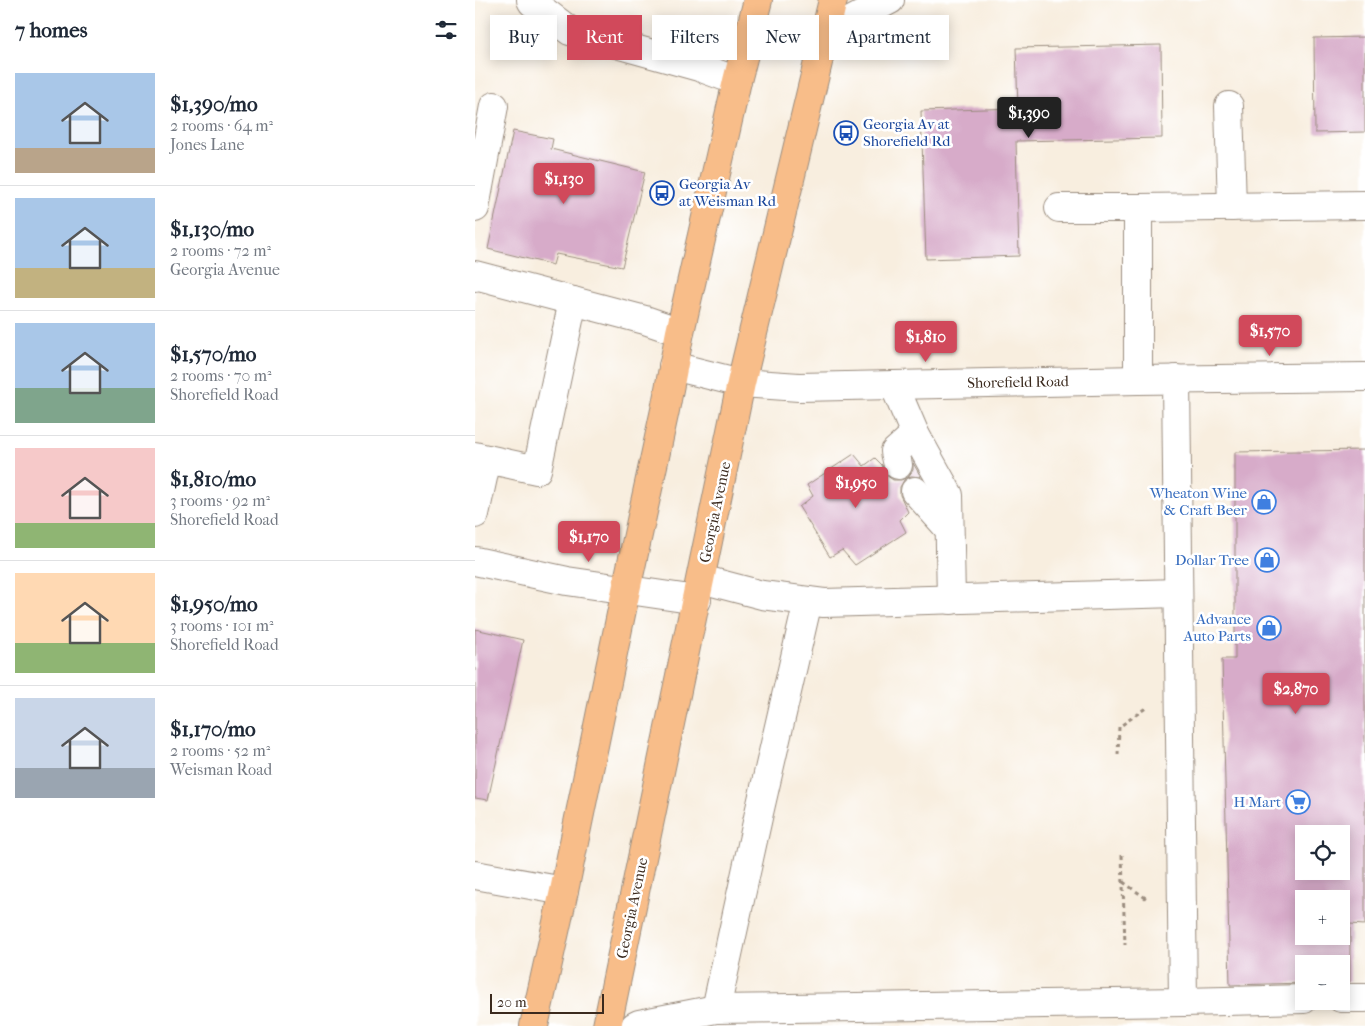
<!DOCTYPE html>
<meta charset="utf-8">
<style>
:root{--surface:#fff;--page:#f6f6f7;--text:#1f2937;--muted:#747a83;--line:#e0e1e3;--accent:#d1495b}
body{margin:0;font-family:"IM FELL French Canon",serif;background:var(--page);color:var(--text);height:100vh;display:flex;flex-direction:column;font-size:19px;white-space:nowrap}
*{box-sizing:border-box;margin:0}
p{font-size:16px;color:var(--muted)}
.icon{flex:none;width:28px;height:28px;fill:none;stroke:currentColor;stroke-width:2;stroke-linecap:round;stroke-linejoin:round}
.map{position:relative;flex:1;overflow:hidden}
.side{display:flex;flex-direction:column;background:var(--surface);width:475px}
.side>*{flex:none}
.banner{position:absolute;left:15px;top:15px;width:475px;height:45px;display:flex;gap:10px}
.tools{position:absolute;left:820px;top:825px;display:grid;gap:10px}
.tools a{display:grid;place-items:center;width:55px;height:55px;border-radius:0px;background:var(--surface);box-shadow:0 2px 12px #0003;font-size:25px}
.scale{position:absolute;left:15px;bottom:12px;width:114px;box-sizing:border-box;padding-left:5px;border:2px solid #3b2a1e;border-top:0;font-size:14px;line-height:18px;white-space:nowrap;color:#3b2a1e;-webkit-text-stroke:4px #fff;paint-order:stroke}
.price{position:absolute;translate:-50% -42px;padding:0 11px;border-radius:5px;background:var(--accent);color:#fff;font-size:16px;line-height:32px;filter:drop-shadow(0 1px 2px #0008)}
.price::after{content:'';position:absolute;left:50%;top:30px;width:15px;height:11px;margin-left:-8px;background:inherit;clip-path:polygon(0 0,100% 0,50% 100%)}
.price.active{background:#222;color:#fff}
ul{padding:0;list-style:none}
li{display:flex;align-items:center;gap:15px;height:125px;padding:0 15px}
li+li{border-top:1px solid var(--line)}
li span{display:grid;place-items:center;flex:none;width:140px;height:100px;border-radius:0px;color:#555}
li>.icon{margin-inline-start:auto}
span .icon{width:60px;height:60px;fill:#fffc;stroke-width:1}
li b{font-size:21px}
h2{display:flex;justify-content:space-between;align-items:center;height:60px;padding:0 15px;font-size:21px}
.pill{padding:0 18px;border-radius:0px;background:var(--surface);box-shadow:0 2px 12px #0003;font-size:18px;line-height:45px}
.pill.active{background:var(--accent);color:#fff}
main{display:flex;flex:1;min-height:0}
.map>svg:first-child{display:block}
.building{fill:#d7abc9;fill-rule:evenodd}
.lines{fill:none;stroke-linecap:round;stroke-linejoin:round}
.minor-casing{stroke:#9a8c7e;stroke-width:30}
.major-casing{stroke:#9a8c7e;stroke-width:30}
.path{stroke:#9a8c7e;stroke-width:3;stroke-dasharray:4 4;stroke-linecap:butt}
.minor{stroke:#fff;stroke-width:28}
.major{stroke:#f8bd89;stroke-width:28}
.labels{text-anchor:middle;stroke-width:5;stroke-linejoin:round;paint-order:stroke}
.transit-label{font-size:15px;fill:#164399;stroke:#fff;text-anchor:start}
.street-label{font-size:15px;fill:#3b2a1e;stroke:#fff}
.shop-label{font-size:15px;fill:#366cbe;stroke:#fff;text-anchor:end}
</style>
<main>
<section class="side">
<h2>7 homes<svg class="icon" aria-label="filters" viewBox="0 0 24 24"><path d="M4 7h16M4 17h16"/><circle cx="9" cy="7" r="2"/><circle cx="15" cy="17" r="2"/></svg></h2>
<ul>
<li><span style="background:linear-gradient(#a9c7e8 75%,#b9a48a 0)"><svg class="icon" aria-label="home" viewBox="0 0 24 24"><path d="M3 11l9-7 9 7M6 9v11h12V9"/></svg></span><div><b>$1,390/mo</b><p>2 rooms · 64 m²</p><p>Jones Lane</p></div></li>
<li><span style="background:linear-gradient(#a9c7e8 70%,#c2b280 0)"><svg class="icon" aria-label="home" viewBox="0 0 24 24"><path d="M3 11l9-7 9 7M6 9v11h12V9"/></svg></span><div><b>$1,130/mo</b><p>2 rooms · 72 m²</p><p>Georgia Avenue</p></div></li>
<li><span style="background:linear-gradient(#a9c7e8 65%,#7fa58c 0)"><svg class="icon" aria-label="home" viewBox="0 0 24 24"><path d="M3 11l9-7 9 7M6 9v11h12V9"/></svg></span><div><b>$1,570/mo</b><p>2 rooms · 70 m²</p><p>Shorefield Road</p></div></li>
<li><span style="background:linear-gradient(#f6c9c9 75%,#8fb573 0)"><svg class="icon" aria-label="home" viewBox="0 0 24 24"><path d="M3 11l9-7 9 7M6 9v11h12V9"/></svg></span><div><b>$1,810/mo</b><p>3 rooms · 92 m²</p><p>Shorefield Road</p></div></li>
<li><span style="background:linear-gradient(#ffd9b3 70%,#8fb573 0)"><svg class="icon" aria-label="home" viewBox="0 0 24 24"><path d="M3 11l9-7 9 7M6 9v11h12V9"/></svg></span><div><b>$1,950/mo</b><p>3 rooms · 101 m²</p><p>Shorefield Road</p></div></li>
<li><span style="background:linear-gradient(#c9d6e8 70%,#9aa5b1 0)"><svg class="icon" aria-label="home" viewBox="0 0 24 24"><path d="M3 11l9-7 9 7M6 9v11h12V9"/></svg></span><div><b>$1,170/mo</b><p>2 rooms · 52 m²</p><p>Weisman Road</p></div></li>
</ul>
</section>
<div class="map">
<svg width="890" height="1026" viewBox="0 0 890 1026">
<rect width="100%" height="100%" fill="#fff"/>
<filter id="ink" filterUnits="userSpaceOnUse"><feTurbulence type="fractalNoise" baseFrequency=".02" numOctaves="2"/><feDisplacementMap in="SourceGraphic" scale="10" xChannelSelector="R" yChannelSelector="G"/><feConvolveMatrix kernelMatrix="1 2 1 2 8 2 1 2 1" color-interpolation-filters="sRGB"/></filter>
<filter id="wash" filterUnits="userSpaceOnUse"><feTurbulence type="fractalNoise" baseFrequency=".0096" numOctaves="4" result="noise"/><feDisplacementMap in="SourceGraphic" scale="20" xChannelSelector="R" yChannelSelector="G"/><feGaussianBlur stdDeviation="1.12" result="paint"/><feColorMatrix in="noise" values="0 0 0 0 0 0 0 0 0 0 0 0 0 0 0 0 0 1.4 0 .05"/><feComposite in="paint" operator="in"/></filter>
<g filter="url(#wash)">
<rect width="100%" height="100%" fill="#f8eedf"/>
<g id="blocks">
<g class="building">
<polygon points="890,37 890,132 840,133 839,38"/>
<polygon points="686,45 687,138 541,141 544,256 451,259 446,111 543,108 541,48"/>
<polygon points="38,131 78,139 76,149 170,172 147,267 81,254 78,265 13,249"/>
<path d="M890,450v475l-15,-1v58h-9v-18h-37v19l-74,2 -8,-326h13v-207zM829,834h37v37h-37zM829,899h37v37h-37z"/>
<polygon points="379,454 389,466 400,458 407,465 411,475 418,480 426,480 433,477 438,470 438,463 446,477 436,476 429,480 425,487 425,495 433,512 425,520 431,532 380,565 367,550 355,557 324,507 338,496 332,485"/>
<polygon points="0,629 48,640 13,800 0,798"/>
</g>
</g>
</g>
<g filter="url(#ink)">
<use href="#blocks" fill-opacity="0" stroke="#9a8c7e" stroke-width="1"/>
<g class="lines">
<g class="minor-casing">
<g id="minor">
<polyline points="56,0 57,2 95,31 224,67 262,81"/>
<polyline points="349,35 415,0"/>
<polyline points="754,106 757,207"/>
<polyline points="0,208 19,106"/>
<polyline points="584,208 663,208 663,380"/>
<polyline points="663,208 890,205"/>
<polyline points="0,277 0,275 170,320 205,332"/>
<polyline points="198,366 266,383 324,387 663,380 890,377"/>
<polyline points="419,385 440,434 474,495 476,600"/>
<polyline points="0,456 12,459 0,514"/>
<polyline points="12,459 62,470 98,301"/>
<polyline points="423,465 420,452 440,434"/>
<polyline points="440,491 474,529"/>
<polyline points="0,561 92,581 222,600"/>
<polyline points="226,579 287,595 349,603 703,593"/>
<polyline points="0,875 89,891"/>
<polyline points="866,998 890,998"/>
<polyline points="708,1002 829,999"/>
<polyline points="241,1009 284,813 333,601"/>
<polyline points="160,1026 164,1024 241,1009 708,1002 701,379"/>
</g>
</g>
<g class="major-casing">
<g id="major">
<polyline points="59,1026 89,891 151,590 190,410 205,332 262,81 283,0"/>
<polyline points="132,1026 266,383 358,0"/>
</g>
</g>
<g class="path">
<polyline points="643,755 644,727 672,707"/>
<polyline points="647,855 650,945"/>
<polyline points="648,882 672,899"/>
</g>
<use href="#minor" class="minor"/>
<use href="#major" class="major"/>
</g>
</g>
<defs>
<g id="bus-ring" transform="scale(1.25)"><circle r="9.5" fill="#fff" stroke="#1a4fb4" stroke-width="1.5"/><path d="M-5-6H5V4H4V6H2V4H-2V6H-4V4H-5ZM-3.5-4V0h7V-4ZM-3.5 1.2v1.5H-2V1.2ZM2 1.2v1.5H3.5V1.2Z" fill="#1a4fb4"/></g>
<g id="shop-ring" transform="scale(1.25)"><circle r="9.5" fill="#fff" stroke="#3f7fe0" stroke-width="1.5"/><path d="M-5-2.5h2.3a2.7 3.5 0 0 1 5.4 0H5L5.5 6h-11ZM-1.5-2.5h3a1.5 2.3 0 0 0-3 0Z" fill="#3f7fe0"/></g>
<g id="supermarket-ring" transform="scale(1.25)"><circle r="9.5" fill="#fff" stroke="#3f7fe0" stroke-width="1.5"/><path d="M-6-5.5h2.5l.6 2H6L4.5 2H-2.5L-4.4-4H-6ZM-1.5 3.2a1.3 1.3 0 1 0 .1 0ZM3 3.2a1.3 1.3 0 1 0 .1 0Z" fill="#3f7fe0"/></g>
</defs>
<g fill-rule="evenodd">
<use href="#bus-ring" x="371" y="133"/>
<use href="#bus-ring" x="187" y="193"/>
<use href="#shop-ring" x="789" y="502"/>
<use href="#shop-ring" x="792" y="560"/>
<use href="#shop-ring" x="794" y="628"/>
<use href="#supermarket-ring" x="823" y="802"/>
</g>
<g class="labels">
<g class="transit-label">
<text x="388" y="129">Georgia Av at<tspan x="388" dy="17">Shorefield Rd</tspan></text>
<text x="204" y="189">Georgia Av<tspan x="204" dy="17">at Weisman Rd</tspan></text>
</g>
<g class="street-label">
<text transform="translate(543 382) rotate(-1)" y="5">Shorefield Road</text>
<text transform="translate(240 512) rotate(-78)" y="5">Georgia Avenue</text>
<text transform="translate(157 908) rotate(-78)" y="5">Georgia Avenue</text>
</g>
<g class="shop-label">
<text x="772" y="498">Wheaton Wine<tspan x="772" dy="17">&amp; Craft Beer</tspan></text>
<text x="774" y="565">Dollar Tree</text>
<text x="776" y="624">Advance<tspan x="776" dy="17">Auto Parts</tspan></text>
<text x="806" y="807">H Mart</text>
</g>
</g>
</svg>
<div class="tools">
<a><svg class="icon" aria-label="locate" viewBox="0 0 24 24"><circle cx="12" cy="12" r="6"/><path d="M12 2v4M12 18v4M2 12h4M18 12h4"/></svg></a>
<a>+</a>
<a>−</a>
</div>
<div class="scale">20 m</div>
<b class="price active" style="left:554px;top:139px">$1,390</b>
<b class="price" style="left:89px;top:205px">$1,130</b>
<b class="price" style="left:795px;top:357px">$1,570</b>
<b class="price" style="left:451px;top:363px">$1,810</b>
<b class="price" style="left:381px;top:509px">$1,950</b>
<b class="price" style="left:114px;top:563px">$1,170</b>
<b class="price" style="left:821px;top:715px">$2,870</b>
<div class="banner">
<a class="pill">Buy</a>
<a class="pill active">Rent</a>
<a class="pill">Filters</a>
<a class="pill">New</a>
<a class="pill">Apartment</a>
</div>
</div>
</main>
